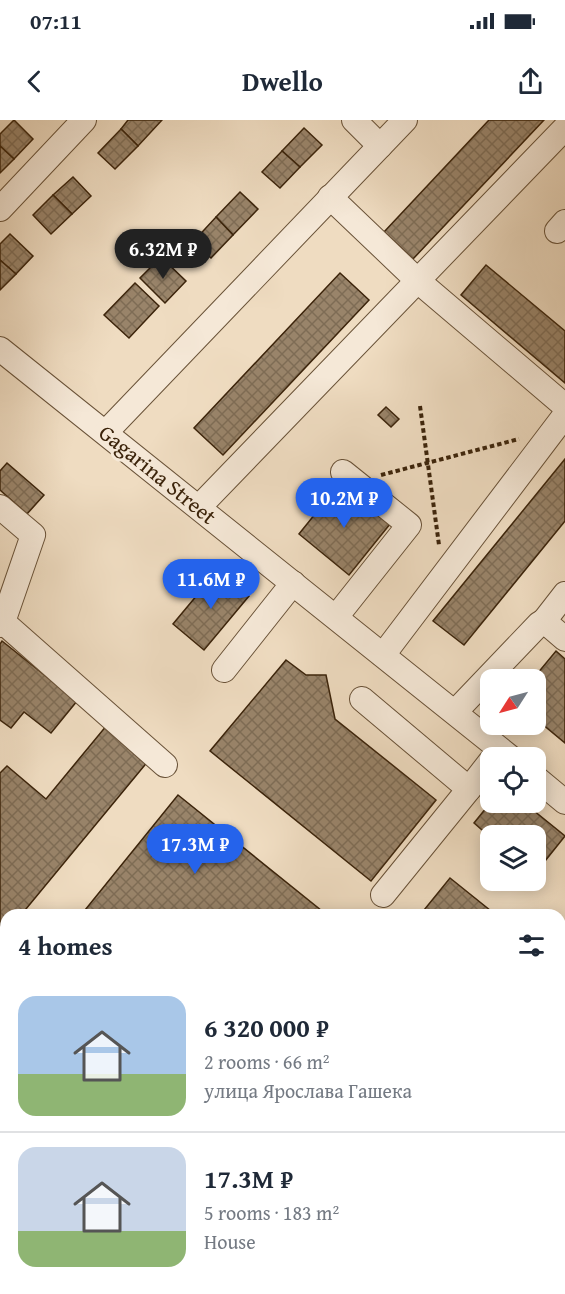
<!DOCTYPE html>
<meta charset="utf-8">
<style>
:root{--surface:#fff;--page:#f2f2f3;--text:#1f2937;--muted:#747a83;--line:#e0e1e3;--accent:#2563eb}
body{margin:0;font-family:"Gentium Book Plus",serif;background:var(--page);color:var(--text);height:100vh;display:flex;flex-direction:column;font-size:22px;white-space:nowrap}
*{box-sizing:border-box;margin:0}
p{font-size:20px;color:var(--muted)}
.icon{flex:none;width:33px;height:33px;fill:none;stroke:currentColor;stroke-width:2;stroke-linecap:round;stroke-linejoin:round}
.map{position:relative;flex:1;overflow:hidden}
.details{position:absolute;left:0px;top:789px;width:566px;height:386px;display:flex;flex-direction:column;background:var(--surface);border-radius:18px 18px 0 0;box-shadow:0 3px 15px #0003}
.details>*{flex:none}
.needle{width:39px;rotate:234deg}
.fabs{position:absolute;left:480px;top:549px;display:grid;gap:12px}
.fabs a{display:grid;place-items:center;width:66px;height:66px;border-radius:12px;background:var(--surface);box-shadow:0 3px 15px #0003;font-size:30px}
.price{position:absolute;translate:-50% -51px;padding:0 14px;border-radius:21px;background:var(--accent);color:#fff;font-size:20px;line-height:39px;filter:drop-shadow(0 2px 3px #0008)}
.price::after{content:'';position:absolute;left:50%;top:36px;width:18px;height:14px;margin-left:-9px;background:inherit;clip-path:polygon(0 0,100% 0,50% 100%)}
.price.selected{background:#222;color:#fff}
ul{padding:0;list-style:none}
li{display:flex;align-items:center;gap:18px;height:150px;padding:0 18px}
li+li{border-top:2px solid var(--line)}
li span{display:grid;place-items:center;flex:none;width:168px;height:120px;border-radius:18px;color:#555}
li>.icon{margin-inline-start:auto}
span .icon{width:72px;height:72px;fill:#fffc;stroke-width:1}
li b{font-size:26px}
h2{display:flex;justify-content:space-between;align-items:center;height:72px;padding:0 18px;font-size:26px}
.status{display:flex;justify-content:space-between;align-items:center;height:42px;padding:0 30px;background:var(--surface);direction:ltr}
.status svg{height:16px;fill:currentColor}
header{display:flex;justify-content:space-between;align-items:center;height:78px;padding:0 18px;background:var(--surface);font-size:27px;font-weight:800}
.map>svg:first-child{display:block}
.building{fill:url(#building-cross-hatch);stroke:#3c240b;stroke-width:1.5}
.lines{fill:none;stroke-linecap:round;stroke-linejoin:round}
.minor-casing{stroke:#695238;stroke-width:26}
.path{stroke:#3c240b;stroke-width:4;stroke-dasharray:4.5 3;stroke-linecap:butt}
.minor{stroke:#f5e8d7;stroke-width:24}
.labels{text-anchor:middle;stroke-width:6;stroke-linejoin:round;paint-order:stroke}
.street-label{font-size:22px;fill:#3c240b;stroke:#f5e8d7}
</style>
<div class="status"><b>07:11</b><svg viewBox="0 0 49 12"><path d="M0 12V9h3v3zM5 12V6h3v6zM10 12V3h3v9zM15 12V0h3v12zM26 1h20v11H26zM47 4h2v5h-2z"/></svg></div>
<header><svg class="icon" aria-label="back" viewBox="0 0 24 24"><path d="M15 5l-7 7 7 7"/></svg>Dwello<svg class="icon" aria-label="share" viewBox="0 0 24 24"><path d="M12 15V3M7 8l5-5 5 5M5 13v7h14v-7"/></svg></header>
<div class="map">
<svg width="565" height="1174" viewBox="0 0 565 1174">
<defs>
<pattern id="building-cross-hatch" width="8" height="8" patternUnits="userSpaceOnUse" patternTransform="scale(1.5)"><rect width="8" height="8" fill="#99846a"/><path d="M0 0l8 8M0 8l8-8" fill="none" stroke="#7e6c55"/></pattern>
</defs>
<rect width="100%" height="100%" fill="#efdcc1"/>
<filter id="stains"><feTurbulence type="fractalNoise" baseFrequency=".00333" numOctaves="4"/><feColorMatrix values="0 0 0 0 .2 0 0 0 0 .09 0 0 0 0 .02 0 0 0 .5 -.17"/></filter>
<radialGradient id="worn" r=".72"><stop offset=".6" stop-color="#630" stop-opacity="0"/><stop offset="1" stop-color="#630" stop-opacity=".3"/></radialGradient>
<g class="building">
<polygon points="14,0 33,19 14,39 0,26 0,14"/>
<polygon points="128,0 162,0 138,26 121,9"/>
<polygon points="489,0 544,0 413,139 384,112"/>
<polygon points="304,8 322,25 300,47 282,31"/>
<polygon points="121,9 138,26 115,49 98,33"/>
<polygon points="0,26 14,39 0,53"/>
<polygon points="282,31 300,47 280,68 262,52"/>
<polygon points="73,57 91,76 72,94 53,75"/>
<polygon points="240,72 258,89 233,115 216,97"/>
<polygon points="53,75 72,94 51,114 33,95"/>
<polygon points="216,97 233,115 211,138 193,122"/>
<polygon points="10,114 33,136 16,154 0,140 0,124"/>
<polygon points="161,137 186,161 165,183 140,158"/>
<polygon points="0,140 16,154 0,170"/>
<polygon points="486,145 565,211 565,263 461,175"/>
<polygon points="340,153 369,180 223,335 194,308"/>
<polygon points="135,163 159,186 129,218 104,195"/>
<polygon points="386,287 399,299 391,307 378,295"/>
<polygon points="565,339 565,401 464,525 433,501"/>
<polygon points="7,343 44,375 27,394 0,370 0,351"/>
<polygon points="340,363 390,404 349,455 299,414"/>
<polygon points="218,450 249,476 204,530 173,504"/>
<polygon points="2,521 77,581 51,613 24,592 11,608 0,600 0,524"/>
<polygon points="556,531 565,539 565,623 536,599 536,560 532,560"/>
<polygon points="286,540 306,555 326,555 335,599 436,680 371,761 210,631"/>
<polygon points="107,605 149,640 21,795 6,795 6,813 0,820 0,653 7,646 46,679"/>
<polygon points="178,675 327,795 81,795"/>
<polygon points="491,682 523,682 565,716 541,746 536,744 536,716 490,717 474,703"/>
<polygon points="450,758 496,795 420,795"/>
<polygon points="560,846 565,850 565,914 561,919"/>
<polygon points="0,973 6,978 6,1168 207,1168 203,1174 0,1174"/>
<polygon points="565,1026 565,1154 560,1161 560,1033"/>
<polygon points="459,1168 553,1168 549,1174 465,1174"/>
</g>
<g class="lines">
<g class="minor-casing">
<g id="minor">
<polyline points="354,0 380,26"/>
<polyline points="330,77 418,161 565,286"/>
<polyline points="0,89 84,0"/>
<polyline points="557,111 565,102"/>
<polyline points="0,229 511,638"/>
<polyline points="106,312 405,0"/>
<polyline points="0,387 33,415 3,502 0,505"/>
<polyline points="199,387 565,8"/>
<polyline points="336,497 409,405 343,352"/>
<polyline points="544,501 565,474"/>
<polyline points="3,502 165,645"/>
<polyline points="383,535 565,295"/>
<polyline points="224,550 293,463"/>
<polyline points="362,579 469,669 490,642"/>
<polyline points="455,592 539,504 544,501 565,519"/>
<polyline points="536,658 565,682"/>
<polyline points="383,775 469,669"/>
</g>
</g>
<g class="path">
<polyline points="420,286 439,425"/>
<polyline points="381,355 519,319"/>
</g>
<use href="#minor" class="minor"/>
</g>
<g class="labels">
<g class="street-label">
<text transform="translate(158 354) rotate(39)" y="8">Gagarina Street</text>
</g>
</g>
<rect width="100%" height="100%" filter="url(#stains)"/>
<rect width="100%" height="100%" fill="url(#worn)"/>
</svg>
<div class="fabs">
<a><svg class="needle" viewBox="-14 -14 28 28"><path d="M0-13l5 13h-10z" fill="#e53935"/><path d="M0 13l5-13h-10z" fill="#747a83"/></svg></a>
<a><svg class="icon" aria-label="locate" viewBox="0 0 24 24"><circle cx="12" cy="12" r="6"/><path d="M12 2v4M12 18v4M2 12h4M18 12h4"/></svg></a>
<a><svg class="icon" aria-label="layers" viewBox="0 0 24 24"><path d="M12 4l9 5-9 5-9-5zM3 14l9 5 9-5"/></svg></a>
</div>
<b class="price selected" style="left:163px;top:160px">6.32M ₽</b>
<b class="price" style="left:344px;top:409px">10.2M ₽</b>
<b class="price" style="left:211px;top:490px">11.6M ₽</b>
<b class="price" style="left:195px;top:755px">17.3M ₽</b>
<section class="details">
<h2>4 homes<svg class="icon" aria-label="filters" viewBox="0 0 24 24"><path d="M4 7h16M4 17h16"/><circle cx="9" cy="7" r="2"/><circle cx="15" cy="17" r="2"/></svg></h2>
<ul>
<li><span style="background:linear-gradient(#a9c7e8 65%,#8fb573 0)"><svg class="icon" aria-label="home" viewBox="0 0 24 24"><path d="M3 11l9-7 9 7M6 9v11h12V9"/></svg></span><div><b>6 320 000 ₽</b><p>2 rooms · 66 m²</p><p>улица Ярослава Гашека</p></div></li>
<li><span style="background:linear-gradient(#c9d6e8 70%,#8fb573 0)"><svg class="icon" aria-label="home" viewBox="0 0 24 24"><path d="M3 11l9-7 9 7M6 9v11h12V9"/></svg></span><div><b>17.3M ₽</b><p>5 rooms · 183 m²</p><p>House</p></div></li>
</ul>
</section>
</div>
